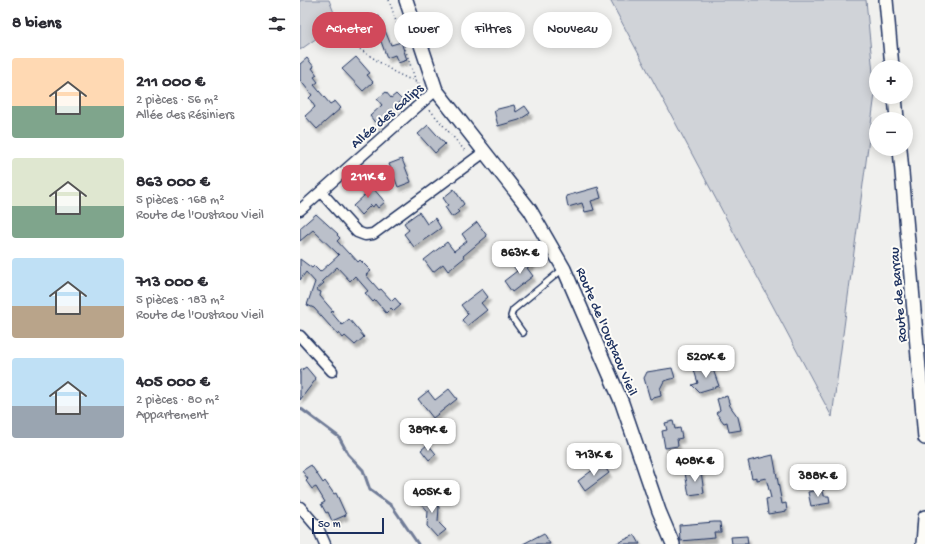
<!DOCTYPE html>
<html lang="fr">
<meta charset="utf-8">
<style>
:root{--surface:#fff;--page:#f2f2f3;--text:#2b2b33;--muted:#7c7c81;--accent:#d1495b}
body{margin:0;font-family:"Gochi Hand",sans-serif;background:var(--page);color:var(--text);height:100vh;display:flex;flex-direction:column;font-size:15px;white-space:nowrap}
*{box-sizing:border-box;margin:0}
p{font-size:13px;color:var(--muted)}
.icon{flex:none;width:22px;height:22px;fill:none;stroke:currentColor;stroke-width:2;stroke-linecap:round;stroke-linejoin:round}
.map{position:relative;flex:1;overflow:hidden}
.details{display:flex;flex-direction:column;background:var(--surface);width:300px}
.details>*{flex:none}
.top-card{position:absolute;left:12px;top:12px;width:380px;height:36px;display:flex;gap:8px}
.buttons{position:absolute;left:569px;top:60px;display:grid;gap:8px}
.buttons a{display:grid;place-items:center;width:44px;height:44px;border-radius:50%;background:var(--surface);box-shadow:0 2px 10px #0003;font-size:20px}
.scale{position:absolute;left:12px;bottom:10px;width:72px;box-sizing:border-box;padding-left:4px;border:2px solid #1b2f5e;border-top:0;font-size:11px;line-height:14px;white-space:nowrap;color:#1b2f5e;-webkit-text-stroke:3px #fdfcf7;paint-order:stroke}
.price{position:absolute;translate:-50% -34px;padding:0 9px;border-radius:8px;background:#fff;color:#222;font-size:13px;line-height:26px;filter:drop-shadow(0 1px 2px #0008)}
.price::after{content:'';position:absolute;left:50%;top:24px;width:12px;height:9px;margin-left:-6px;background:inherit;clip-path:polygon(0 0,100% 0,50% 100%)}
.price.on{background:var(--accent);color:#fff}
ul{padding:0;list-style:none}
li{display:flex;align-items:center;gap:12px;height:100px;padding:0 12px}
li span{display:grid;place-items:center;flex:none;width:112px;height:80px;border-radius:4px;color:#555}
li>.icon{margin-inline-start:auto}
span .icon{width:48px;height:48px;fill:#fffc;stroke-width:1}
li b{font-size:17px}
h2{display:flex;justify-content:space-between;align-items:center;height:48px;padding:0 12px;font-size:17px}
.tag{padding:0 14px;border-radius:18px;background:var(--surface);box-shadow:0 2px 10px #0003;font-size:14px;line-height:36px}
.tag.on{background:var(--accent);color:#fff}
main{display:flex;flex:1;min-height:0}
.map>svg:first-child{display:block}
.green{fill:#d0d3d8;stroke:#76819b}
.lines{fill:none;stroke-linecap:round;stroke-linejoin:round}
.stream{stroke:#6f7b97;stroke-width:3}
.building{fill:#bbc0ca;stroke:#1b2f5e;filter:url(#shadow)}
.service-casing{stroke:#1b2f5e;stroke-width:8}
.minor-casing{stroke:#1b2f5e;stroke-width:13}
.tertiary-casing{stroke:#1b2f5e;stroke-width:16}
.path{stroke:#1b2f5e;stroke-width:1.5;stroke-dasharray:1 3;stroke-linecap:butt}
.service{stroke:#fdfcf7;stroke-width:5}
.minor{stroke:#fdfcf7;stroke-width:10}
.tertiary{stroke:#fdfcf7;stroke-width:13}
.labels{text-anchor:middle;stroke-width:4;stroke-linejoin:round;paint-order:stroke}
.street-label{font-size:14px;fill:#1b2f5e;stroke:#fdfcf7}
</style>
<main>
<section class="details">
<h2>8 biens<svg class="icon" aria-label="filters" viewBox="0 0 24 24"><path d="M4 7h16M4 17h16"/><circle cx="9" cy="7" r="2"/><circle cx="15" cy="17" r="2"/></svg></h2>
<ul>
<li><span style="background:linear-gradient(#ffd9b3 60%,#7fa58c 0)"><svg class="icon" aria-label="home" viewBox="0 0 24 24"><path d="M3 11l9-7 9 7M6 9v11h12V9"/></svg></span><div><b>211 000 €</b><p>2 pièces · 56 m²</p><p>Allée des Résiniers</p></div></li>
<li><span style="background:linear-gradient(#dfe7d0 60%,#7fa58c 0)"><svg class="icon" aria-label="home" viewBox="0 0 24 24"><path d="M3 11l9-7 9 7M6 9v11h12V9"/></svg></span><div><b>863 000 €</b><p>5 pièces · 168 m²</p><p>Route de l'Oustaou Vieil</p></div></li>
<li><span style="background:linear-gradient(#bfe0f5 60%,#b9a48a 0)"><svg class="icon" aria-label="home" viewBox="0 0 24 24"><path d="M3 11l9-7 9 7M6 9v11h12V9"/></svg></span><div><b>713 000 €</b><p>5 pièces · 183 m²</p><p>Route de l'Oustaou Vieil</p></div></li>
<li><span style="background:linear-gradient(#bfe0f5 60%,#9aa5b1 0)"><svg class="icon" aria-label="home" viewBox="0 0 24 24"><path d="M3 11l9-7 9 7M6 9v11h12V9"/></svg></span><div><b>405 000 €</b><p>2 pièces · 80 m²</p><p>Appartement</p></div></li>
</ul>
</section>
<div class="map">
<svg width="625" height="544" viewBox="0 0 625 544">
<defs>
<filter id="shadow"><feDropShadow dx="2.5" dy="4.5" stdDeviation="1" flood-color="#0004"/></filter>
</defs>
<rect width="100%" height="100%" fill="#f0f0ee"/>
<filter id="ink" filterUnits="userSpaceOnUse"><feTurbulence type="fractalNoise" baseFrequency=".025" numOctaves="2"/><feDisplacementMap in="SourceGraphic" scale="8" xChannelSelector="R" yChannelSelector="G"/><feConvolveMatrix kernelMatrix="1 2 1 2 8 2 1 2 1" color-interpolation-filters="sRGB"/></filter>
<g filter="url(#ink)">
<g class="green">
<polygon points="0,0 29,0 38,23 0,50"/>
<polygon points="310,0 566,0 575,94 532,417"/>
</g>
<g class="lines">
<polyline class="stream" points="0,408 39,437 48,454 63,470 70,490 92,506 118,544"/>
</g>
<g class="building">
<polygon points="79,16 91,45 101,42 107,60 98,63 95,55 87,58 79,36 69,40 63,24 64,21"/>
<polygon points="56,57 70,73 67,75 73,82 63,91 42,69"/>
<polygon points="7,58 14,67 12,68 17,75 14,77 18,82 14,85 30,104 35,101 41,108 17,129 5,116 15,107 9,98 12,95 0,80 0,64"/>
<polygon points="86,92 91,98 96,94 102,100 77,125 70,116 82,105 77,99"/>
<polygon points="214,105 216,112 225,106 230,113 219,120 198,126 194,110"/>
<polygon points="128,125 145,144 135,153 118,134"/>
<polygon points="102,159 111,182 98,187 89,164"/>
<polygon points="66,180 85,202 78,208 75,204 73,207 71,205 61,215 53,206 66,194 59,186"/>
<polygon points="298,187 301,198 291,201 294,210 285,212 282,203 268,207 266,196"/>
<polygon points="154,189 164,204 157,210 159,212 152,217 145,207 148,205 143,198"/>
<polygon points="119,212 127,224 135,218 141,228 114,247 104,234 109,230 104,223"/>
<polygon points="16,214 38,234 37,235 40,238 37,241 49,254 50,253 58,262 60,260 71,271 66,275 79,290 81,289 92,301 95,298 101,305 94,311 91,308 86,313 75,300 73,302 65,293 68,291 55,276 50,281 37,267 22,281 24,283 16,290 21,292 20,296 33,311 31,312 42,325 49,319 64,337 55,345 45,336 43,338 39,333 38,335 14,308 7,305 15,282 6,272 0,280 0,259 12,268 14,266 20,272 39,255 13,230 0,241 0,228"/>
<polygon points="177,222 187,236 163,256 164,258 148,271 143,264 133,272 124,260 147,242 154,251 167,241 162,234"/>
<polygon points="227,257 233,264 227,268 233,276 212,292 204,281 217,271 214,267"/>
<polygon points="182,289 188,297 181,303 187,310 167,326 162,320 168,314 161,305"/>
<polygon points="411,364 419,386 399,392 392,385 398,383 394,370"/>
<polygon points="6,367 16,379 0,400 0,371"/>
<polygon points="372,368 375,378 364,381 360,389 361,396 350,399 344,378 347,372"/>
<polygon points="149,389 157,399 133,418 118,399 128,391 135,400"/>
<polygon points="427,396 430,406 438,417 441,430 429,432 427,422 424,423 416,413 420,410 417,399"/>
<polygon points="373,421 375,429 380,428 382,438 377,439 378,446 365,448 362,431 367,430 365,423"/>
<polygon points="128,444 136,454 129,460 121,450"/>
<polygon points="473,455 482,504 486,503 487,511 468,514 466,499 471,498 466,478 457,480 457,477 452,478 448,461"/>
<polygon points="302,463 309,473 285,491 278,481"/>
<polygon points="11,465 23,483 25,481 34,494 36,493 46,515 32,521 28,512 26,513 21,504 25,502 16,487 12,489 6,481 8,479 2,471"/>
<polygon points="401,471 404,493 389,495 385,473"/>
<polygon points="523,489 524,496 529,496 530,503 511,506 508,492"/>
<polygon points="126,492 139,507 138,522 146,530 137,537 127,526 128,511 117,499"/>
<polygon points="414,522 420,522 421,532 414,532 415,538 380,541 379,525"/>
<polygon points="244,533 250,544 223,544"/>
<polygon points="335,535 340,544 315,544"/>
<polygon points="447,536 448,544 432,544 431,537"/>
</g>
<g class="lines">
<g class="service-casing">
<polyline id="service" points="223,333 211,316 213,310 263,269"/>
</g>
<g class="minor-casing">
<g id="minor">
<polyline points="21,192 57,232 65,235 73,234 183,153"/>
<polyline points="0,210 136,90"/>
<polyline points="0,336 32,371"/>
<polyline points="0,507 18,528 25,544"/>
</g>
</g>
<g class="tertiary-casing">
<g id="tertiary">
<polyline points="106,0 136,90 230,210 264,269 322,403 359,511 373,544"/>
<polyline points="586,0 592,67"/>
<polyline points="595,97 597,119"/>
<polyline points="600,149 625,438"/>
<polyline points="623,544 625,517"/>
</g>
</g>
<g class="path">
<polyline points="89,0 119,91"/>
<polyline points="31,39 45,39 94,72 122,85"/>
<polyline points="130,110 166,152"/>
</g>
<use href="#service" class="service"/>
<use href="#minor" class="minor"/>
<use href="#tertiary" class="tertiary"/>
</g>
</g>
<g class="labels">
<g class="street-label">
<text transform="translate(86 115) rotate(-41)" y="5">Allée des Galips</text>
<text transform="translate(597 295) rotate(-95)" y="5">Route de Barrau</text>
<text transform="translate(308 331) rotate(67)" y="5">Route de l'Oustaou Vieil</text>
</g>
</g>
</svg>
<div class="buttons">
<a>+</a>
<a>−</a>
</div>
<div class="scale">50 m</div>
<b class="price on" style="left:68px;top:199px">211K €</b>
<b class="price" style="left:220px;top:275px">863K €</b>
<b class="price" style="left:406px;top:379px">520K €</b>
<b class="price" style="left:128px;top:452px">389K €</b>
<b class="price" style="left:294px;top:477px">713K €</b>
<b class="price" style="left:395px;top:483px">408K €</b>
<b class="price" style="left:518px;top:498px">388K €</b>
<b class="price" style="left:132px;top:514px">405K €</b>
<div class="top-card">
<a class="tag on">Acheter</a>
<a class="tag">Louer</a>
<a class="tag">Filtres</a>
<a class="tag">Nouveau</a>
</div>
</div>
</main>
